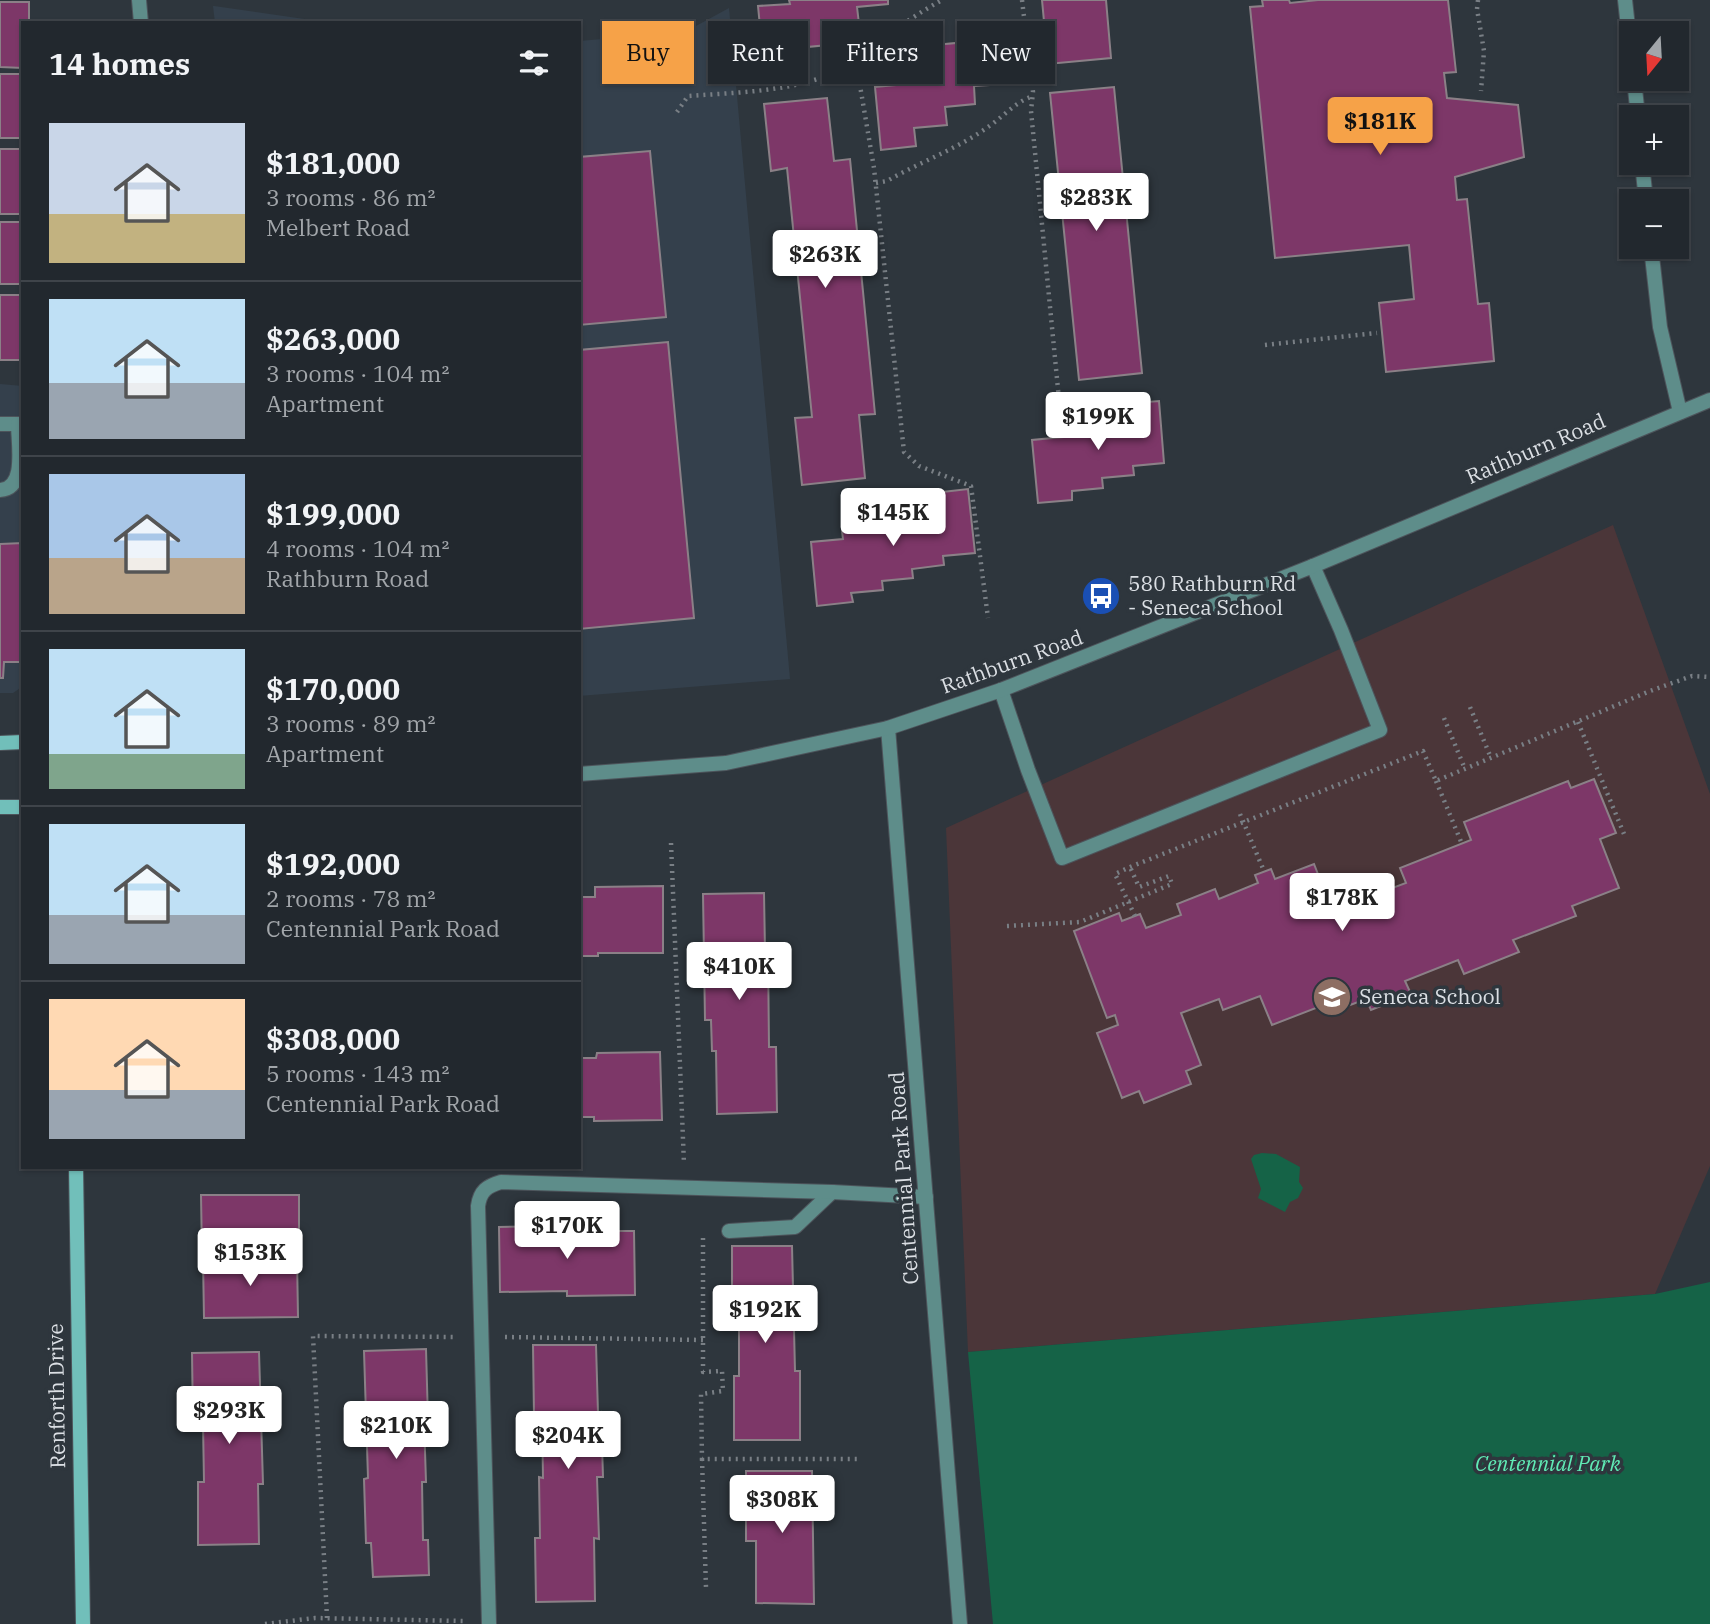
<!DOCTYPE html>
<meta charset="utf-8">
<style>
:root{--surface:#22282e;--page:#2e343a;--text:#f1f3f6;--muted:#a2a6aa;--line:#3f444a;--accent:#f6a248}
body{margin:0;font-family:"IBM Plex Serif",serif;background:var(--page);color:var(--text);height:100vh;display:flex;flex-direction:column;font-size:26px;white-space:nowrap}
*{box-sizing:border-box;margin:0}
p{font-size:23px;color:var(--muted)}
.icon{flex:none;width:38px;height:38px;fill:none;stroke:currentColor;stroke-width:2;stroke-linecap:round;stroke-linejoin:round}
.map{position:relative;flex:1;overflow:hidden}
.details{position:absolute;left:21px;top:21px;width:560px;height:1148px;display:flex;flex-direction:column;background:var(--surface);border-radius:0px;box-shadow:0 2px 5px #0004,0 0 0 2px var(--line)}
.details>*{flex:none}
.top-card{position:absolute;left:602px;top:21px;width:665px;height:63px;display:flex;gap:14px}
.needle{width:46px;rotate:198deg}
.controls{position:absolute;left:1619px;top:21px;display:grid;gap:14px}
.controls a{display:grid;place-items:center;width:70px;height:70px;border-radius:0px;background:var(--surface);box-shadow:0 2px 5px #0004,0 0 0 2px var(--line);font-size:35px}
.price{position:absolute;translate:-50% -60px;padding:0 16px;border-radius:7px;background:#fff;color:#222;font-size:23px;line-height:46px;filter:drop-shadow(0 2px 4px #0008)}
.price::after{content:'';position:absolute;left:50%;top:42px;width:21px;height:16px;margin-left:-10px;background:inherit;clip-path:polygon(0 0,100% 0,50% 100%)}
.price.on{background:var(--accent);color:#111}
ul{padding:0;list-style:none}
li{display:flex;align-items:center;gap:21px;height:175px;padding:0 28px}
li+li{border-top:2px solid var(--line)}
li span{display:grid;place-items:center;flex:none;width:196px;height:140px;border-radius:0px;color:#555}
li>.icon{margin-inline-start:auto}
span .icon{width:84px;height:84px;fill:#fffc;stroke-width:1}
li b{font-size:30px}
h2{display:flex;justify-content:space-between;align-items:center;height:84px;padding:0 28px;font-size:30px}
.tag{padding:0 24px;border-radius:0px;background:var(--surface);box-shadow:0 2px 5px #0004,0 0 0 2px var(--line);font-size:24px;line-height:63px}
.tag.on{background:var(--accent);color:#111}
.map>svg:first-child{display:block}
.built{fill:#34404c}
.education{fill:#4b3639}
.green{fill:#156347}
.building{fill:#7d3768;stroke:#8b8087;stroke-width:2}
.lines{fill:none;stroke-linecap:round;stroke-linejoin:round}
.service-casing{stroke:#4d545b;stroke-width:16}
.minor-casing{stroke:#4d545b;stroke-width:16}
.tertiary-casing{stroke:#4d545b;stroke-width:16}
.secondary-casing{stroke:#4d545b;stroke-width:16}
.path{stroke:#797f85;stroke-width:4.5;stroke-dasharray:2 5;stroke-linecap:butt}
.service{stroke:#5e8d8a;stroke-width:14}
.minor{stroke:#5e8d8a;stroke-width:14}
.tertiary{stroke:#5e8d8a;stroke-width:14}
.secondary{stroke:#71bfba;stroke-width:14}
.labels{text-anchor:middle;stroke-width:7;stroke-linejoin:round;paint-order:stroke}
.street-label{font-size:21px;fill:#dbdfe4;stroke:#2e363d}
.poi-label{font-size:21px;fill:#dbdfe4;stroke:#2e363d;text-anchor:start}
.park-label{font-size:21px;font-style:italic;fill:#60ebb5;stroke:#2e363d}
</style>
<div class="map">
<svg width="1710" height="1624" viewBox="0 0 1710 1624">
<rect width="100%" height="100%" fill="#2e363d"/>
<g class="built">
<polygon points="213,6 214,6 332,23 215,23"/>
<polygon points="729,8 790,679 579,696 579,41 685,32"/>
<polygon points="0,384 23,386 23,686 13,693 0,693"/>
</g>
<polygon class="education" points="1613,525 1710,794 1710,1166 1655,1294 968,1352 946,828"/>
<g class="green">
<polygon points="1262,1153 1276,1154 1300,1167 1299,1182 1303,1188 1298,1198 1290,1202 1285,1212 1258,1198 1261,1189 1251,1159 1254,1155"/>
<polygon points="1710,1282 1710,1624 993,1624 968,1352 1655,1294"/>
</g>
<g class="building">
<polygon points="789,0 888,0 888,4 857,7 859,24 827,27 828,45 797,48 799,65 764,68 758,6 790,4"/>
<polygon points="1042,0 1106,0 1111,58 1048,64"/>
<polygon points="1262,0 1289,0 1290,3 1318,0 1448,0 1456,72 1444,73 1447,98 1518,105 1524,157 1455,177 1457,200 1467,199 1478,304 1489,303 1494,361 1386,372 1379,303 1414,299 1409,245 1275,258 1250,7 1263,6"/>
<polygon points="0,2 29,2 29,23 23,23 23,68 0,67"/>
<polygon points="999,22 1005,84 974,86 975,104 945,107 947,125 914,128 916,146 881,150 875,87 906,84 904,67 936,64 935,45 966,42 964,25"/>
<rect x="0" y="74" width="23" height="64"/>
<polygon points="1114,87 1142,373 1079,380 1050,93"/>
<polygon points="827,98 834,161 850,159 875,414 859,415 865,478 802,485 795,418 812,417 787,168 771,171 764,104"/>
<rect x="0" y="149" width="23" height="65"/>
<polygon points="650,151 666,317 579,325 579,157"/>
<rect x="0" y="222" width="23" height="62"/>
<rect x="0" y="295" width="23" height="65"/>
<polygon points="668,342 694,618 579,629 579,350"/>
<polygon points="1159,401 1164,463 1133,466 1134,475 1102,478 1103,488 1072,491 1072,500 1038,503 1032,440 1063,437 1062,429 1094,426 1093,416 1124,413 1124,404"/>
<polygon points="968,489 975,553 943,556 944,565 912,569 913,578 882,581 883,590 851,593 853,602 817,606 811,542 843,539 842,531 874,527 873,518 904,515 904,505 935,502 934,493"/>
<polygon points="23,543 23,662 4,662 3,678 0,678 0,544"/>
<polygon points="1594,779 1616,833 1600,839 1619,888 1572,906 1576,916 1513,940 1519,952 1464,974 1458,960 1405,981 1411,994 1371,1010 1366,999 1329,1013 1326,1004 1272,1025 1260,996 1223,1010 1219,999 1181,1013 1201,1065 1186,1071 1191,1084 1144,1103 1139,1091 1122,1098 1097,1033 1118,1025 1115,1015 1107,1018 1074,931 1119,913 1122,921 1140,914 1146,928 1181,915 1177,904 1215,889 1219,899 1258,883 1255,875 1271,869 1275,879 1314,864 1328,900 1366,885 1371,896 1406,883 1400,868 1471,840 1464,822 1568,781 1571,788"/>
<polygon points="663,886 663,953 598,953 598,956 579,956 579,897 595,897 595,887"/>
<polygon points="764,893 765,951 768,951 769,1047 776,1047 777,1112 717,1114 716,1051 712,1051 711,1020 705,1020 703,894"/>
<polygon points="660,1052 662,1120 594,1121 594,1117 579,1117 579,1058 596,1058 597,1053"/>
<polygon points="201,1195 299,1195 299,1254 202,1254"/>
<polygon points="569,1226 569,1231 634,1231 635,1295 567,1296 567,1291 500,1292 499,1227"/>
<polygon points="732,1246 792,1246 795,1371 800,1371 800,1440 734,1440 734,1376 739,1376 739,1314 732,1314"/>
<polygon points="297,1258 298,1317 204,1318 203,1259"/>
<polygon points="533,1345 596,1345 598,1413 601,1412 603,1477 597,1477 599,1539 594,1538 595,1601 536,1602 535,1538 540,1538 539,1477 543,1478 542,1415 534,1415"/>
<polygon points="426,1349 428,1420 424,1420 426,1482 422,1482 423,1540 428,1540 429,1575 373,1577 371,1543 366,1543 364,1479 368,1478 364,1351"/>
<polygon points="259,1352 263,1484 258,1484 259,1544 198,1545 198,1482 204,1482 203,1423 193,1423 192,1353"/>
<polygon points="746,1471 812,1471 814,1604 756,1603 756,1541 746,1541"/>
</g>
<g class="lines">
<g class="service-casing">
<g id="service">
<polyline points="0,424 23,424"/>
<path d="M0,490c27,-1 18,-47 18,-66"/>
<polyline points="1001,690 1028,770 1062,858 1380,730 1341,630 1313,566"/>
<polyline points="729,1231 795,1227 832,1192"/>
<path d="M489,1624l-11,-418c2,-15 9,-20 23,-24l331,10 94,5"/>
</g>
</g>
<g class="minor-casing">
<g id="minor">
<polyline points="1625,0 1631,54"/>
<polyline points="1634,79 1638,117"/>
<polyline points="1642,163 1646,201"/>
<polyline points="1651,247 1660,327 1680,412"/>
<polyline points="888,728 960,1624"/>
</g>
</g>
<g class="tertiary-casing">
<g id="tertiary">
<polyline points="139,0 141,23"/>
<polyline points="579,774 726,763 888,728 1001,690 1313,566 1710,400"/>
</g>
</g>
<g class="secondary-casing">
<g id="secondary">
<polyline points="0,743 23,742"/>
<polyline points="0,807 23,807"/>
<polyline points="76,1167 83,1624"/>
</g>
</g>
<g class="path">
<polyline points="1022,0 1033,92 1031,111 1061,420"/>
<polyline points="1478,0 1477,9 1484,51 1481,91"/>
<polyline points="854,63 857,68 874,168 904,452 919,466 971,486 988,618"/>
<path d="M677,112l11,-16c54,-4 114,-4 162,-31 14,-8 25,-21 38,-30 17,-13 36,-25 54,-35"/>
<path d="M876,183l11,-2c33,-19 70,-32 101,-54 15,-10 27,-25 45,-31"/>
<polyline points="1265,345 1377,333"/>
<polyline points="1470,707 1491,758"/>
<polyline points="1444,718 1465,769"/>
<polyline points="1578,722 1624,834"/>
<polyline points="1436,781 1462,844"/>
<polyline points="1240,814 1264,871"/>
<polyline points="671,843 684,1164"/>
<polyline points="1135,916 1115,874 1130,867 1423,751 1436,781 1650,691 1692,676 1710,677"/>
<polyline points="1007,926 1080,922 1172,884 1169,876 1139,887 1130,867"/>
<polyline points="703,1238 703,1372 722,1371 723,1391 701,1394 702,1459 859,1459"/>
<polyline points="505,1337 703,1340"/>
<polyline points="702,1459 706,1588"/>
<polyline points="327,1618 313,1336 457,1337"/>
<polyline points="265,1624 315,1618 463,1621"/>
</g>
<use href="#service" class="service"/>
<use href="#minor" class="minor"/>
<use href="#tertiary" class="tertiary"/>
<use href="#secondary" class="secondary"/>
</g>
<defs>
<g id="bus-disc" transform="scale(2.0125)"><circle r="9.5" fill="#1a4fb4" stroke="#2e363d"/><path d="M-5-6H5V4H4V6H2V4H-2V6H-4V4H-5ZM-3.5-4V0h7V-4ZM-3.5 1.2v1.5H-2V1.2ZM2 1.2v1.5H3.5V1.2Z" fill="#fff"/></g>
<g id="school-disc" transform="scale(2.0125)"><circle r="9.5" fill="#8d6e63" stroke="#2e363d"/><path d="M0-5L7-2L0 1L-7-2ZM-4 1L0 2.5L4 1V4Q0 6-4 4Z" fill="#fff"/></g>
</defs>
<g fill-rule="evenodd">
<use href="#bus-disc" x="1101" y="596"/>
<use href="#school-disc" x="1332" y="997"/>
</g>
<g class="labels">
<g class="street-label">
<text transform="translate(1536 449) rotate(-23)" y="7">Rathburn Road</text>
<text transform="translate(1012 662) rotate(-20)" y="7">Rathburn Road</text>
<text transform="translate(904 1178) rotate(-94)" y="7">Centennial Park Road</text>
<text transform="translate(57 1396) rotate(-91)" y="7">Renforth Drive</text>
</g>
<g class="poi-label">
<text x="1128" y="591">580 Rathburn Rd<tspan x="1128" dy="24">- Seneca School</tspan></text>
<text x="1359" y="1004">Seneca School</text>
</g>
<g class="park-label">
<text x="1548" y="1471">Centennial Park</text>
</g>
</g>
</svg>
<div class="controls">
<a><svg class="needle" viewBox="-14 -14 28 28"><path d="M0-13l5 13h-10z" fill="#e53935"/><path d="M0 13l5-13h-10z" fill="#a2a6aa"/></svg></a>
<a>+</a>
<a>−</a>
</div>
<b class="price on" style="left:1380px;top:157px">$181K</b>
<b class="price" style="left:1096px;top:233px">$283K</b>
<b class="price" style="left:825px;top:290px">$263K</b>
<b class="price" style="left:1098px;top:452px">$199K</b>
<b class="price" style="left:893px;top:548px">$145K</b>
<b class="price" style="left:1342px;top:933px">$178K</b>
<b class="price" style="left:739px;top:1002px">$410K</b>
<b class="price" style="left:567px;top:1261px">$170K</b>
<b class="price" style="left:250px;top:1288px">$153K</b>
<b class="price" style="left:765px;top:1345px">$192K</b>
<b class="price" style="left:229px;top:1446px">$293K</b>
<b class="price" style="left:396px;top:1461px">$210K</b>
<b class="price" style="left:568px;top:1471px">$204K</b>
<b class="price" style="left:782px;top:1535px">$308K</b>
<div class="top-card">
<a class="tag on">Buy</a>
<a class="tag">Rent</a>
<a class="tag">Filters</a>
<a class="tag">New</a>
</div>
<section class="details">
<h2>14 homes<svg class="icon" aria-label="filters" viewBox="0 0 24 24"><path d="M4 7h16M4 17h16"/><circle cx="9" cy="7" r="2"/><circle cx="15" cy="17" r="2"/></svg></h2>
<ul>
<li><span style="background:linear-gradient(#c9d6e8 65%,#c2b280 0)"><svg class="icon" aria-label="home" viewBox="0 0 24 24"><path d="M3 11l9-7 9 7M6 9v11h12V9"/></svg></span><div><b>$181,000</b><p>3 rooms · 86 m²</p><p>Melbert Road</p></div></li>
<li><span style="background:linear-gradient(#bfe0f5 60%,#9aa5b1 0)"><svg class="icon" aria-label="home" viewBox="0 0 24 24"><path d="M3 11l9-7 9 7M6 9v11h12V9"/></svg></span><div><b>$263,000</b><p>3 rooms · 104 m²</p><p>Apartment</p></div></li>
<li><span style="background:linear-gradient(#a9c7e8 60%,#b9a48a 0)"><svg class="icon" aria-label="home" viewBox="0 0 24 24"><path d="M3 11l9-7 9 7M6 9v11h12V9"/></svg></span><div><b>$199,000</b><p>4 rooms · 104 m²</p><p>Rathburn Road</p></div></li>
<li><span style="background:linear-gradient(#bfe0f5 75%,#7fa58c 0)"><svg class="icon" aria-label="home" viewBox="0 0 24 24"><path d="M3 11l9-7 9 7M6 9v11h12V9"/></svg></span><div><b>$170,000</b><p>3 rooms · 89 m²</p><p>Apartment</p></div></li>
<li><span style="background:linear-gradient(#bfe0f5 65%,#9aa5b1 0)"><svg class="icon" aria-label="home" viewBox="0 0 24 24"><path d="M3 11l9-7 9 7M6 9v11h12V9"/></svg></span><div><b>$192,000</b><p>2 rooms · 78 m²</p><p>Centennial Park Road</p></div></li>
<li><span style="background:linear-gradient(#ffd9b3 65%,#9aa5b1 0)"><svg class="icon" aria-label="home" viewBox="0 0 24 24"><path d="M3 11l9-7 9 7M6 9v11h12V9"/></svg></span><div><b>$308,000</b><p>5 rooms · 143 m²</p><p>Centennial Park Road</p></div></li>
</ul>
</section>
</div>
